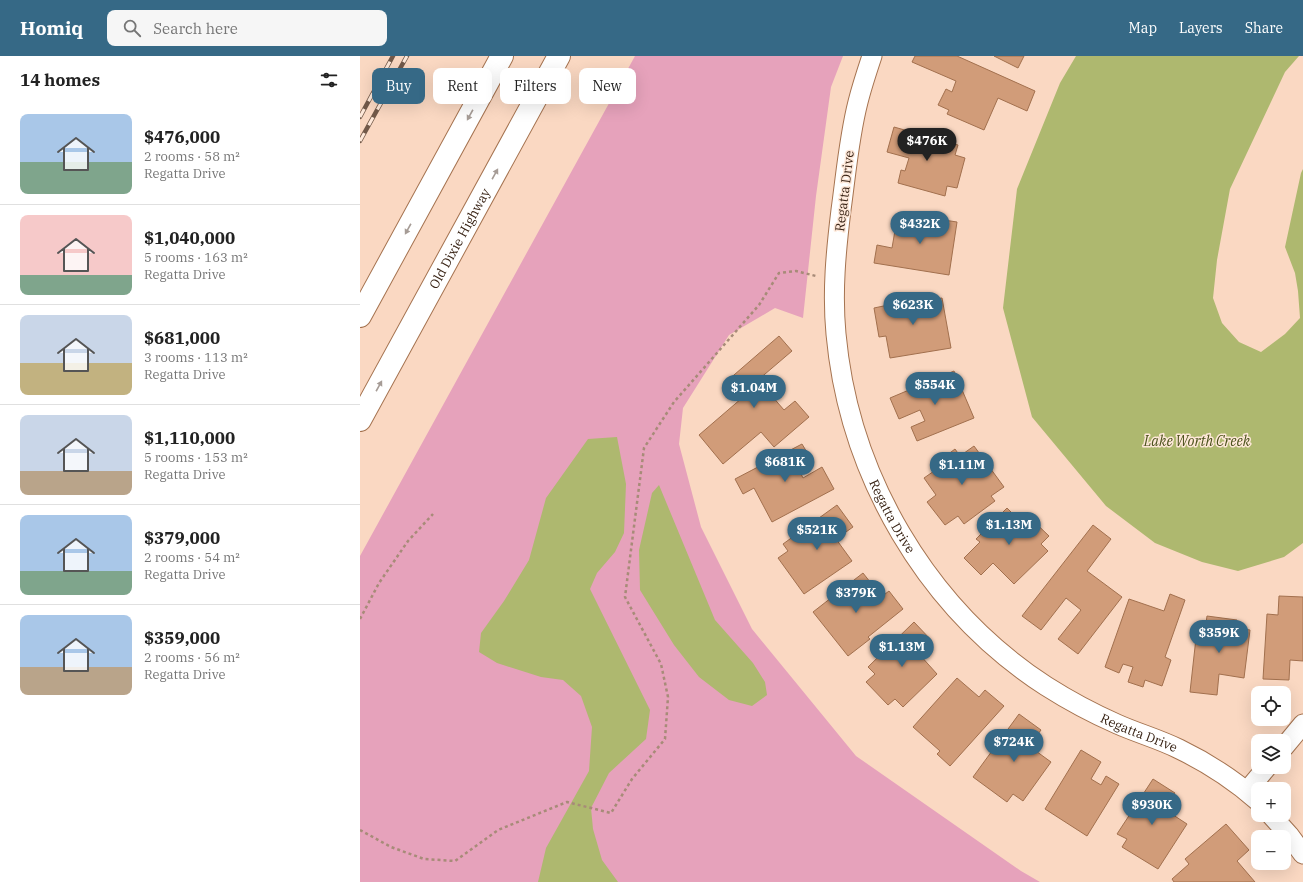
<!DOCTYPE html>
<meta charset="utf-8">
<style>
:root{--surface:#fff;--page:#f6f6f6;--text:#222;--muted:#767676;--line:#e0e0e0;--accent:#366986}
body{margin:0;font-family:"IBM Plex Serif",serif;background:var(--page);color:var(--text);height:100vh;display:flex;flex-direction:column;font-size:15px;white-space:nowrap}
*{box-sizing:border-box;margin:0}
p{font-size:13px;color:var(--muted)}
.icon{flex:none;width:22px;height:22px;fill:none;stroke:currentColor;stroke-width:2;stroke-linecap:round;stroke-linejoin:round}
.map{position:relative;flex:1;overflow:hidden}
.side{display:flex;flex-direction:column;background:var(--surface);width:360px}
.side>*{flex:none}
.hud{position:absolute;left:12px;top:12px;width:380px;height:36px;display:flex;gap:8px}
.controls{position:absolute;left:891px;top:630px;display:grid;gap:8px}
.controls a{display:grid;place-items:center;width:40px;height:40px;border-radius:8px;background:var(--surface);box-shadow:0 4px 16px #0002;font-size:20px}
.price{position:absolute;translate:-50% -34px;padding:0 9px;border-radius:14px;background:var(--accent);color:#fff;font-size:13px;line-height:26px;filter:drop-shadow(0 1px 2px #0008)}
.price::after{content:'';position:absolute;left:50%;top:24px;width:12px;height:9px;margin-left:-6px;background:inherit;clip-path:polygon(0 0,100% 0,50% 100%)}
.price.active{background:#222;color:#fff}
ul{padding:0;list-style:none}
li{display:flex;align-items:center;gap:12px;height:100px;padding:0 20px}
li+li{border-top:1px solid var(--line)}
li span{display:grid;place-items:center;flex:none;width:112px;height:80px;border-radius:8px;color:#555}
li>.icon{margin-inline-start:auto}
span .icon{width:48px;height:48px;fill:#fffc;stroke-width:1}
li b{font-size:17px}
h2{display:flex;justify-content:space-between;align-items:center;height:48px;padding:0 20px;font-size:17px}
.pill{padding:0 14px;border-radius:8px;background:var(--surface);box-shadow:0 4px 16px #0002;font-size:14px;line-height:36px}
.pill.active{background:var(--accent);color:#fff}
header{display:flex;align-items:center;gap:24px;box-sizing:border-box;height:56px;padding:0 20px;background:var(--accent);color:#fff}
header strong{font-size:19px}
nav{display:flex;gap:22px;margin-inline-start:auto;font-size:14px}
.search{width:280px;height:36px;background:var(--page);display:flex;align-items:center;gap:10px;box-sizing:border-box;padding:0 14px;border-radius:8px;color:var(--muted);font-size:15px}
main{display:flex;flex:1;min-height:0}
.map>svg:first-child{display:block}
.green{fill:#e6a2bb}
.water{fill:#aeb86f}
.building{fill:#d19c79;stroke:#a2704e}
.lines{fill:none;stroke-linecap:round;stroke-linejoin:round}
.street-casing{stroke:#a57350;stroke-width:21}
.secondary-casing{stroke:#a57350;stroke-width:24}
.path{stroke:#a78b78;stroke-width:2.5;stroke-dasharray:3 3;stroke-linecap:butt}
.street{stroke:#fff;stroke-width:19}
.secondary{stroke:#fff;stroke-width:22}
.rail-casing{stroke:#725949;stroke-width:4.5}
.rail{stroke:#fee8d9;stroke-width:3;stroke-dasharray:9;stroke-linecap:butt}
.oneway{fill:#a69c96}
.labels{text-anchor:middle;stroke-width:3;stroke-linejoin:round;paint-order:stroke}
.street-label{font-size:13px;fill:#392416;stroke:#fee8d9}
.water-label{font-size:14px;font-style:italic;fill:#4c521c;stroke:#fee8d9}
</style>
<header>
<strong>Homiq</strong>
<div class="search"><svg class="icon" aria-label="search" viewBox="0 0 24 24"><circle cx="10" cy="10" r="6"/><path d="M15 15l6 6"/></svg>Search here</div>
<nav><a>Map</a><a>Layers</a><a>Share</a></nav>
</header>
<main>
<section class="side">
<h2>14 homes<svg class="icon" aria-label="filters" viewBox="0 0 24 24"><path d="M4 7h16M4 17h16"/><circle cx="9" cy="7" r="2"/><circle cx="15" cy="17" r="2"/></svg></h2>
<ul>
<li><span style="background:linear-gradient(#a9c7e8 60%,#7fa58c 0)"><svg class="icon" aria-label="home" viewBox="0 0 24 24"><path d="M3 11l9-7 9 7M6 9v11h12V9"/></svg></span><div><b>$476,000</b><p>2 rooms · 58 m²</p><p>Regatta Drive</p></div></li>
<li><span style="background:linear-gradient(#f6c9c9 75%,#7fa58c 0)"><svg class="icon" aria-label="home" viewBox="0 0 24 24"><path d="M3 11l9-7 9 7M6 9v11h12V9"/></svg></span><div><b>$1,040,000</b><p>5 rooms · 163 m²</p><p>Regatta Drive</p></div></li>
<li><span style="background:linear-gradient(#c9d6e8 60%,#c2b280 0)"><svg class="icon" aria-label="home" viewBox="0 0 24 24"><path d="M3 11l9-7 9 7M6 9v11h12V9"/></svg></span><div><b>$681,000</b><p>3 rooms · 113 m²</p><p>Regatta Drive</p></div></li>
<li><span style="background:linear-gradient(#c9d6e8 70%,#b9a48a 0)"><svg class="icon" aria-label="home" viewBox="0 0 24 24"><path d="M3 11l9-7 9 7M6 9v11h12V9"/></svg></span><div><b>$1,110,000</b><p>5 rooms · 153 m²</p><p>Regatta Drive</p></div></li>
<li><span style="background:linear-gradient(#a9c7e8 70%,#7fa58c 0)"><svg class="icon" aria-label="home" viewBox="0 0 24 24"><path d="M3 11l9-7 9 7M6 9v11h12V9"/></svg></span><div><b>$379,000</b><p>2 rooms · 54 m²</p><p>Regatta Drive</p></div></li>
<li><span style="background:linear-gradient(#a9c7e8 65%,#b9a48a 0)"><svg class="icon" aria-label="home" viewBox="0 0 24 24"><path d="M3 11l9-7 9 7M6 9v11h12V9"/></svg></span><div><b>$359,000</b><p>2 rooms · 56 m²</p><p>Regatta Drive</p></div></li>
</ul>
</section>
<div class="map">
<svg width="943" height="826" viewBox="0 0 943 826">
<rect width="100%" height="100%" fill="#fad8c2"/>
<polygon class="green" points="275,0 483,0 471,31 456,140 443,262 415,252 369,279 323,352 319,388 341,471 392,573 496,700 661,815 680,826 0,826 0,500"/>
<g class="water">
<polygon points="716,0 939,0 925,16 870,133 857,204 853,242 862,267 879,286 901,296 925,278 940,262 938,235 935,217 925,191 941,117 943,113 943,487 924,501 878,515 842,506 795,487 746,450 672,361 643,252 657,133 700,27"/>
<polygon points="257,381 266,428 264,477 255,496 237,517 230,533 290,654 286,683 249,717 231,752 233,773 242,804 258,826 178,826 186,792 229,715 232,671 221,640 203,624 181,621 137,607 119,596 121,577 144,545 169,504 186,442 228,383"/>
<polygon points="299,429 355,564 393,607 405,626 407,639 392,650 369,644 339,621 314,589 280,534 279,494 292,437"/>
</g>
<g class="building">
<polygon points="555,0 597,0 675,35 667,55 638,42 624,74 587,58 589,54 578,49 586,33 592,36 596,25 552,6"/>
<polygon points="634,0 664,0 658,12"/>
<polygon points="534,71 598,89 595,99 605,102 597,132 587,130 585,140 538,127 541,114 545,115 549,102 527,96"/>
<polygon points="538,157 597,166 589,219 514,207 517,189 532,192"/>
<polygon points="562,239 563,245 582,242 591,292 530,302 526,280 519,281 514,252 533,248 532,244"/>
<polygon points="419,280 432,295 398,324 424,354 435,345 449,361 414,391 401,376 363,408 339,379 382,342 367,325"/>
<polygon points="594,315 614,362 557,385 551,371 565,365 560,354 539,363 530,342"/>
<polygon points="442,388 451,403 437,410 443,422 462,411 474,433 412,466 394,432 383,438 375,423"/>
<polygon points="614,390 644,431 631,440 635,445 604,468 598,460 585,469 567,446 576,439 564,422 577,413 574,409 595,393 600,400"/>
<polygon points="477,449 493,471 476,483 492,505 444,538 418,502 428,495 423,488"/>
<polygon points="647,452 660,465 666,458 689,480 681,488 688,495 654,528 633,507 621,519 604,502 620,486 616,483"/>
<polygon points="733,469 751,483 727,515 762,541 718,598 698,583 721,554 706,542 681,574 662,560"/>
<polygon points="503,517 514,531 508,535 516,545 529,535 543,553 508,581 510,583 488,600 453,556"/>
<polygon points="810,538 825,544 805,601 811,604 802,630 785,624 783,631 768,626 773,611 763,608 759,617 745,611 769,543 804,555"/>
<polygon points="919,540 943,541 943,605 930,604 929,624 903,623 907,558 918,559"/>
<polygon points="847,560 877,564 877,572 890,574 884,622 859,618 857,639 830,636 837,573 845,574"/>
<polygon points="554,566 572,585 559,598 577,618 543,651 535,643 528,649 506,626 515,618 508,611"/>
<polygon points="597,622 619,641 625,634 644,650 590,710 577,698 580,695 553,671"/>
<polygon points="659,658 681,674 669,690 691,706 663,745 653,738 647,746 613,721"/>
<polygon points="721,694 741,706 731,723 741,729 746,720 759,728 727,780 685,753"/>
<polygon points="793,723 815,737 804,753 827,768 798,813 762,791 767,783 757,778"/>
<polygon points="866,768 889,794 877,805 895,826 814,826 812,823 829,808 825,803"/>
</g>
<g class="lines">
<g class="street-casing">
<g id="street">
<path id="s1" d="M512,0c-5,15 -10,30 -14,46 -9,35 -12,72 -17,108 -5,41 -9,82 -5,124 13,141 90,274 210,352 22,14 46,27 71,38 20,9 42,15 62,25 29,14 55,31 79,52"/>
<polyline points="924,691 943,668"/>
<polyline points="887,735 907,711"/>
<polyline points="911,759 929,779 943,798"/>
</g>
</g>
<g class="secondary-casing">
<g id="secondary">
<polyline points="0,260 142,0"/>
<path id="s2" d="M0,364l199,-364"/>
</g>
</g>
<g class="path">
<polyline points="0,563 19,527 48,485 73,458"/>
<polyline points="0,774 31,791 64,803 95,805 138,774 207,746 251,757 272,723 305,683 308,641 301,608 265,541 284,392 314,346 399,249 419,217 436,215 456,220"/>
</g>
<use href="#street" class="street"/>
<use href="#secondary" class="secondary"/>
<g class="rail-casing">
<g id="rail">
<polyline points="0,61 33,0"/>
<polyline points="0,85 47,0"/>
</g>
</g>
<use href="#rail" class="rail"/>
</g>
<defs><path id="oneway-solid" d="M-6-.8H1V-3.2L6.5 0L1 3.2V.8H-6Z"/></defs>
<g class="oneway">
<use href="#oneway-solid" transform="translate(110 59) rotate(119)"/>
<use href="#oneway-solid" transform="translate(135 118) rotate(-61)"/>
<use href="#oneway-solid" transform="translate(48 173) rotate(119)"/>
<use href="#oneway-solid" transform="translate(19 330) rotate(-61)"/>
</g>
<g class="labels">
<g class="street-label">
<text transform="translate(484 135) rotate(-83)" y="5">Regatta Drive</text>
<text dy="5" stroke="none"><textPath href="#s2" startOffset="207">Old Dixie Highway</textPath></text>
<text dy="5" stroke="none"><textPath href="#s1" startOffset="474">Regatta Drive</textPath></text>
<text dy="5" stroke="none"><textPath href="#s1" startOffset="810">Regatta Drive</textPath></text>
</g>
<g class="water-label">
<text x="837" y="390">Lake Worth Creek</text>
</g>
</g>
</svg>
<div class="controls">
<a><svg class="icon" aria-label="locate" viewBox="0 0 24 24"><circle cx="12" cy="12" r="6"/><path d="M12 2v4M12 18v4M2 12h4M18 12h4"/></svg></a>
<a><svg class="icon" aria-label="layers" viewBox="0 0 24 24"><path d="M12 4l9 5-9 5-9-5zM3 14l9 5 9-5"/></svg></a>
<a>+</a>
<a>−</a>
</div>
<b class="price active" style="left:567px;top:106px">$476K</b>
<b class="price" style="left:560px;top:189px">$432K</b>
<b class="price" style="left:553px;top:270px">$623K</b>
<b class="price" style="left:575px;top:350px">$554K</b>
<b class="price" style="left:394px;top:353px">$1.04M</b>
<b class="price" style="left:425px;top:427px">$681K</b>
<b class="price" style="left:602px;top:430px">$1.11M</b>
<b class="price" style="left:649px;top:490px">$1.13M</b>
<b class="price" style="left:457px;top:495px">$521K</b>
<b class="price" style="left:496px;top:558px">$379K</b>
<b class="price" style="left:859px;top:598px">$359K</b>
<b class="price" style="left:542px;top:612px">$1.13M</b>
<b class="price" style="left:654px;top:707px">$724K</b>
<b class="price" style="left:792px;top:770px">$930K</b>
<div class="hud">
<a class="pill active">Buy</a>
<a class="pill">Rent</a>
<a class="pill">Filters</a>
<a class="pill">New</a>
</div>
</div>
</main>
